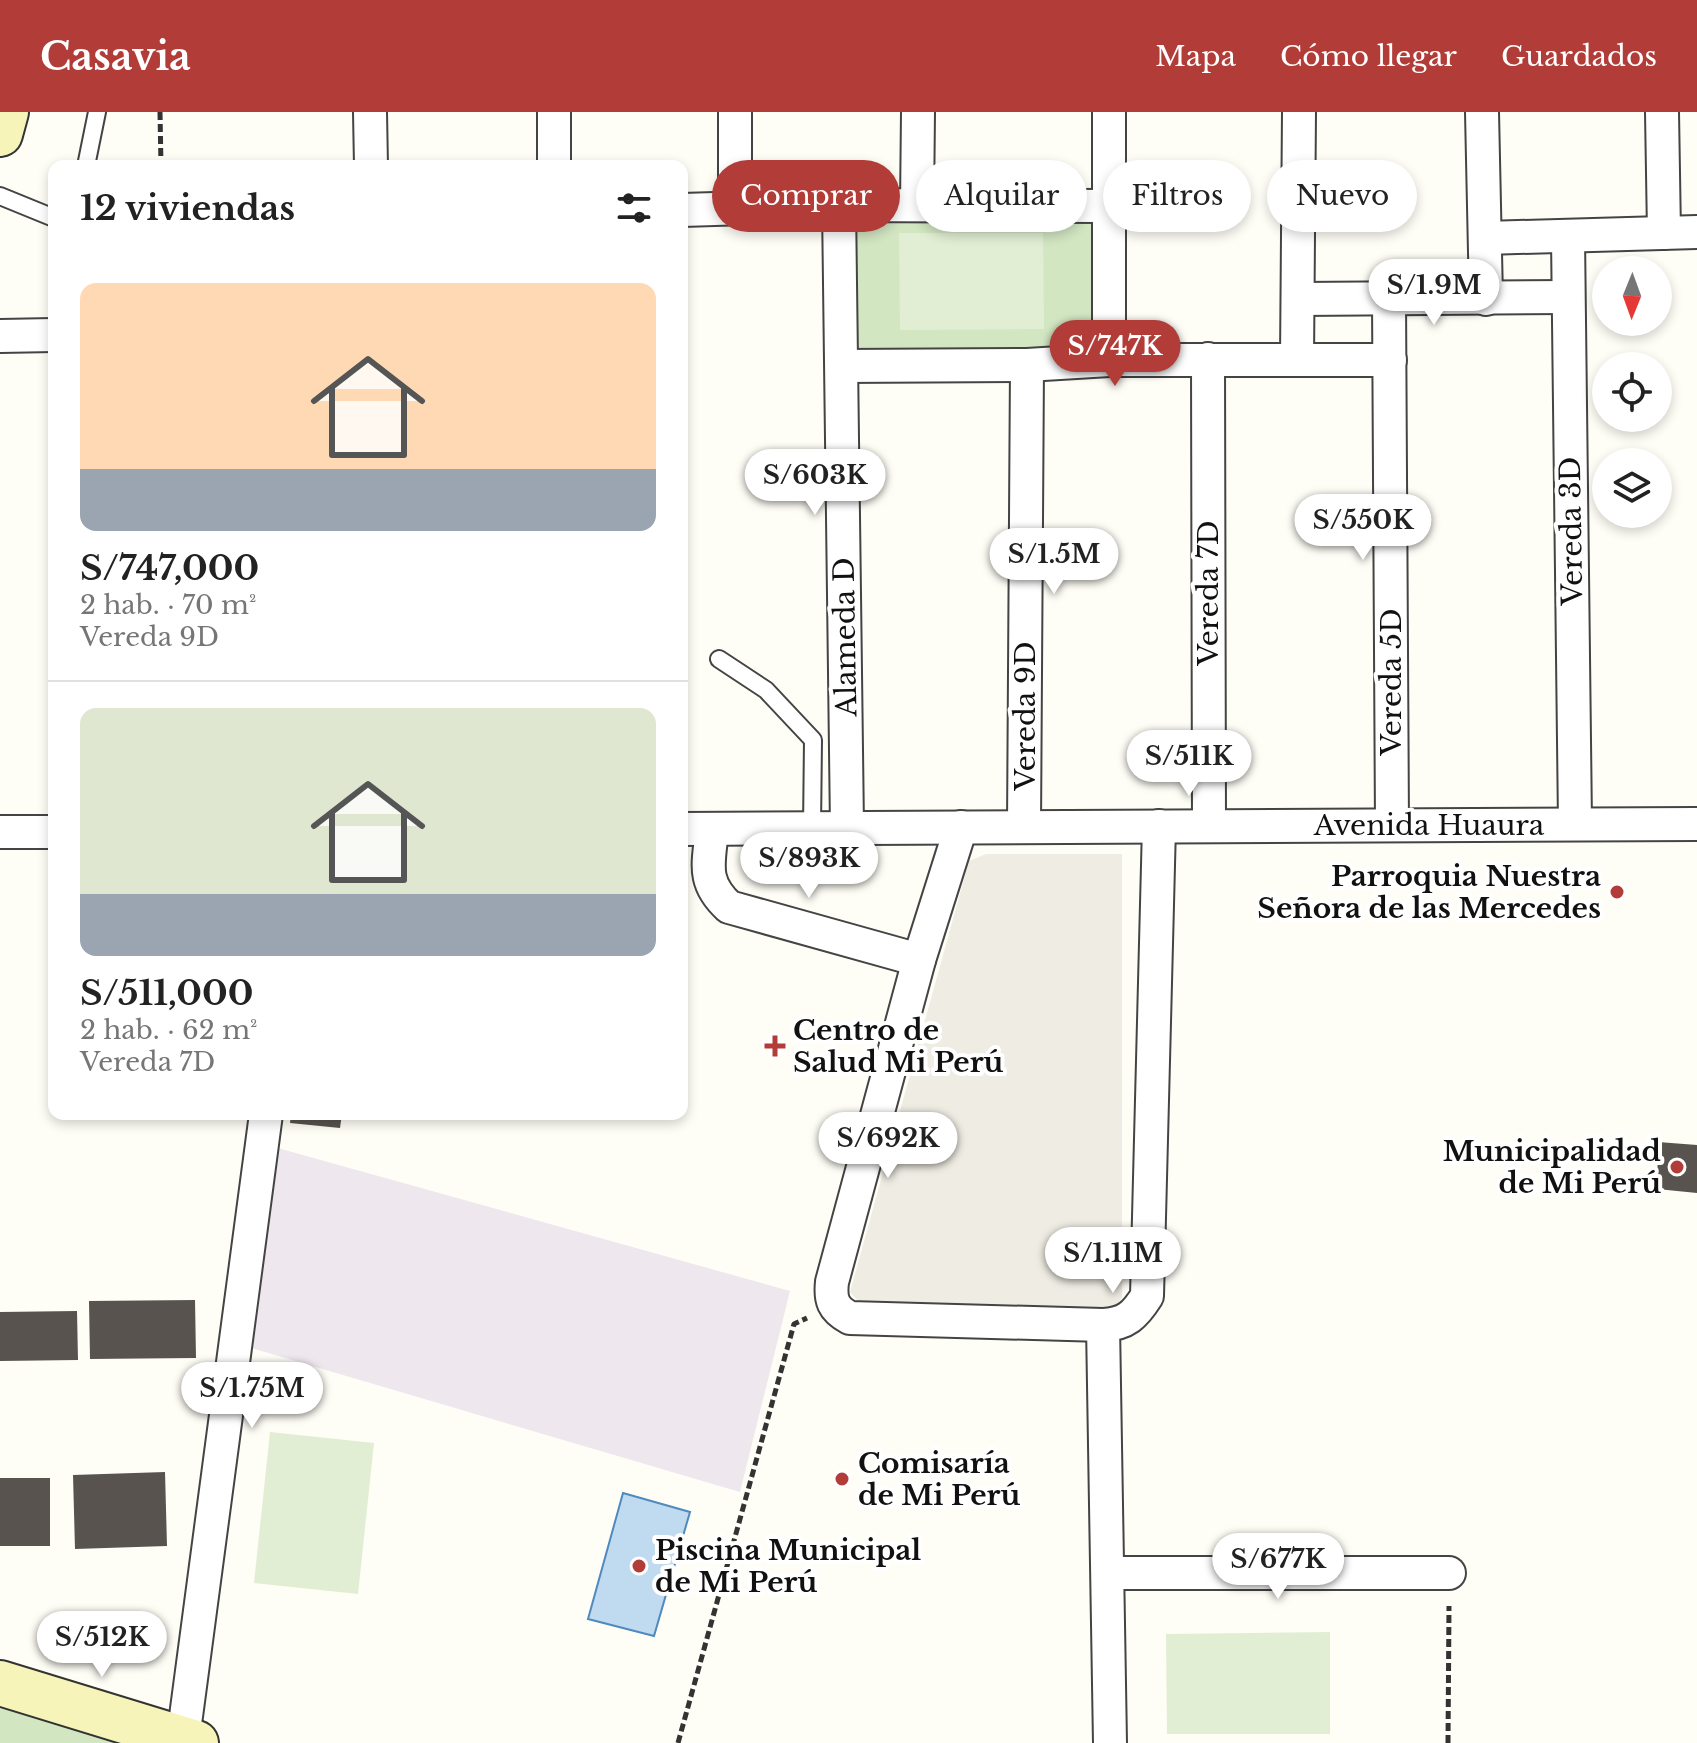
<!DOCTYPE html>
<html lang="es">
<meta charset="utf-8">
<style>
:root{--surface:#fff;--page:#f2f2f2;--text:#222;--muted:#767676;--line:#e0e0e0;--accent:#b13c38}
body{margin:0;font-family:"Libre Baskerville",serif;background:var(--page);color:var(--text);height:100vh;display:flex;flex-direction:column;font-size:30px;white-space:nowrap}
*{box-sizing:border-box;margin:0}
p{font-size:26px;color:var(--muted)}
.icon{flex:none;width:44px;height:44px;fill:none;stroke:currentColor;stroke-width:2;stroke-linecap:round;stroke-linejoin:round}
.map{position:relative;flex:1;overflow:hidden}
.details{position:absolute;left:48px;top:48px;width:640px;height:960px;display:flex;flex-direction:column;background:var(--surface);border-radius:16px;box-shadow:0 4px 12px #0003}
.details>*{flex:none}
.guide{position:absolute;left:712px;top:48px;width:760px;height:72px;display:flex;gap:16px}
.needle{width:52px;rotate:181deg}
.tools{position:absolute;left:1592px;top:144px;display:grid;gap:16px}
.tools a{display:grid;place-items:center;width:80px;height:80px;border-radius:50%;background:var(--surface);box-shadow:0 4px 12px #0003;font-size:40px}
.price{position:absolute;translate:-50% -68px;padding:0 18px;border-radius:28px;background:#fff;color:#222;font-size:26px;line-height:52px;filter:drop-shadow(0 2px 4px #0008)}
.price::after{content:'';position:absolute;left:50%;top:48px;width:24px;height:18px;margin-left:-12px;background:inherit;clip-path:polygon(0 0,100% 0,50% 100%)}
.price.active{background:var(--accent);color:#fff}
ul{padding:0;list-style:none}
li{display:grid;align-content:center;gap:16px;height:424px;padding:0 32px}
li+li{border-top:2px solid var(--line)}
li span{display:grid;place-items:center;height:248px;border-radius:16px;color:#555}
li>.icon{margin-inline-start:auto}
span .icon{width:144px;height:144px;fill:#fffc;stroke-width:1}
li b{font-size:34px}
h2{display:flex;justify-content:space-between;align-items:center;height:96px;padding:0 32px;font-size:34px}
.tag{padding:0 28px;border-radius:36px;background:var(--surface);box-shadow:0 4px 12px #0003;font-size:28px;line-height:72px}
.tag.active{background:var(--accent);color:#fff}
header{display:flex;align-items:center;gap:48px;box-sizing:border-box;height:112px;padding:0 40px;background:var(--accent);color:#fff}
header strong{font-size:38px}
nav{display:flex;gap:44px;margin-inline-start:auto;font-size:28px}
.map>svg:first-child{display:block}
.industrial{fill:#eee7ee}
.green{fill:#d2e6c2}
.pitch{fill:#e2eed3}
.plaza{fill:#efede3}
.water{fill:#c0daf0;stroke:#4f8abe;stroke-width:2}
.building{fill:#58534e}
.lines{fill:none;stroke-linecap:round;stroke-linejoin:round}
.lane-casing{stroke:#444;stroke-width:20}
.street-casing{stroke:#444;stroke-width:36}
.secondary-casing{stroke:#333;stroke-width:48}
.path{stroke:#333;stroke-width:5;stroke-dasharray:8 4;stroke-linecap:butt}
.lane{stroke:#fff;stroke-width:16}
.street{stroke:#fff;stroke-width:32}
.secondary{stroke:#f6f4b9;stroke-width:44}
.poi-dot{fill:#b13c38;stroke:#fff;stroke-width:3}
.labels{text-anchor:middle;stroke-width:8;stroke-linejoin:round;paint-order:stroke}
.street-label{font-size:28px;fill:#111;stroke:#fff}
.poi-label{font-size:28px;font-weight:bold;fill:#111;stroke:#fff;text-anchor:start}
</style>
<header>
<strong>Casavia</strong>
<nav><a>Mapa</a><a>Cómo llegar</a><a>Guardados</a></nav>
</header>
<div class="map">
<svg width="1697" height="1631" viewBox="0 0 1697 1631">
<rect width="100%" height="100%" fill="#fefdf6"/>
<polygon class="industrial" points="274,1035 790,1179 740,1380 248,1235"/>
<g class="green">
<polygon points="846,101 1094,104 1095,241 849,240"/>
<polygon points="0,1595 130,1631 0,1631"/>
</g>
<g class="pitch">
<polygon points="899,121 1043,121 1044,217 900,218"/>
<polygon points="270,1320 374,1331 358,1482 254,1471"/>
<polygon points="1330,1520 1330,1622 1167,1622 1166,1522"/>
</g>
<polygon class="plaza" points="986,742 1122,742 1122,1186 1112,1198 858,1189 850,1180 969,749"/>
<polygon class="water" points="623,1381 690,1400 654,1524 588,1507"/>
<g class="building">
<polygon points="291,1002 342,1002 340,1016 290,1011"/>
<polygon points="1658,1030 1697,1033 1697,1081 1657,1077"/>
<polygon points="195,1188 196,1246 90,1247 89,1189"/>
<polygon points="77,1199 78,1248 0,1249 0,1200"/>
<polygon points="165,1360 167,1434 75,1437 73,1363"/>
<rect x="0" y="1366" width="50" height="68"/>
</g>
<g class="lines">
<g class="lane-casing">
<g id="lane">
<polyline points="86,54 97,0"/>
<polyline points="0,84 54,106"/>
<polyline points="719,547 766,578 813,628 812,716"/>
</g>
</g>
<g class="street-casing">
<g id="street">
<polyline points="370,0 371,54"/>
<polyline points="735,0 735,95"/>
<polyline points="1482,0 1486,187"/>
<polyline points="1662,0 1664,121"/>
<polyline points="554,54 554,0"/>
<polyline points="839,93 847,716"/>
<polyline points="917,93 918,0"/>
<polyline points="682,98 839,93 1108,94"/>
<polyline points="1568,125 1575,712"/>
<polyline points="1485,126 1697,120"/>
<polyline points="1300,187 1568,185"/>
<polyline points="1389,187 1392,713"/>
<polyline points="0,224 54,223"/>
<polyline points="1208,247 1209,714"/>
<polyline points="1109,248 1109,0"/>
<polyline points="1297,248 1299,0"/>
<polyline points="842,254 1027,253 1109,248 1390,248"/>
<path d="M961,715l-42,133 -87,322c-2,18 1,27 18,36l253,7"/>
<polyline points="1024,715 1027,253"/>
<polyline points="682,717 1697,712"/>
<path d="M712,717c-3,34 -11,52 17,78l190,53"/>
<polyline points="0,720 54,720"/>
<polyline points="1108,1461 1449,1461"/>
<polyline points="183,1627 266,1002"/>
<path d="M1110,1631l-7,-418c23,-1 32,-10 44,-29l12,-470"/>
</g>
</g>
<g class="secondary-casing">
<g id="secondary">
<polyline points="0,22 6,0"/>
<polyline points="0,1571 196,1631"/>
</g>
</g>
<g class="path">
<polyline points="160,0 161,54"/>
<polyline points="678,1631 794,1212 807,1206"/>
<polyline points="1448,1631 1449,1494"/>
</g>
<use href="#lane" class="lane"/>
<use href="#street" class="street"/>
<use href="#secondary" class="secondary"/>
</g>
<g class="poi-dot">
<circle cx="1617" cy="780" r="8"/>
<path d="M771 922h8v8h8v8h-8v8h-8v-8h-8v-8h8z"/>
<circle cx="1677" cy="1055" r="8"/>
<circle cx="842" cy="1367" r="8"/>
<circle cx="639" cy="1454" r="8"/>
</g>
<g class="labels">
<g class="street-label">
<text transform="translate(1571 419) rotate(-91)" y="10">Vereda 3D</text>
<text transform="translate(1208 481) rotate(-90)" y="10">Vereda 7D</text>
<text transform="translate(845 525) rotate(-91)" y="10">Alameda D</text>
<text transform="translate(1391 570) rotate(-90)" y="10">Vereda 5D</text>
<text transform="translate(1025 604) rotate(-90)" y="10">Vereda 9D</text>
<text x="1429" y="723">Avenida Huaura</text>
</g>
<g class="poi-label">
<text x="1601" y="774" text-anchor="end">Parroquia Nuestra<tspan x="1601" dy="32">Señora de las Mercedes</tspan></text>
<text x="793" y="928">Centro de<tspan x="793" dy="32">Salud Mi Perú</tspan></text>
<text x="1661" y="1049" text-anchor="end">Municipalidad<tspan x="1661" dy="32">de Mi Perú</tspan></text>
<text x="858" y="1361">Comisaría<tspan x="858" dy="32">de Mi Perú</tspan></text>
<text x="655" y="1448">Piscina Municipal<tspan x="655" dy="32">de Mi Perú</tspan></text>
</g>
</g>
</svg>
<div class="tools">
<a><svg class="needle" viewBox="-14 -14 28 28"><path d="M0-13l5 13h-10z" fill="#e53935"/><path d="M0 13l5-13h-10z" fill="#767676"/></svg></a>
<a><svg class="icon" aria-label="locate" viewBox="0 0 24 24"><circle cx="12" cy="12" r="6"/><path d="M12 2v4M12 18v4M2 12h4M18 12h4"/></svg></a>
<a><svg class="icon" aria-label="layers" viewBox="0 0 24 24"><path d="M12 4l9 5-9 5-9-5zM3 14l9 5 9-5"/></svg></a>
</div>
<b class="price" style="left:1434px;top:215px">S/1.9M</b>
<b class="price active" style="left:1115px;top:276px">S/747K</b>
<b class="price" style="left:815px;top:405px">S/603K</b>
<b class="price" style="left:1363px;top:450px">S/550K</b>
<b class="price" style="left:1054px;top:484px">S/1.5M</b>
<b class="price" style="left:1189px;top:686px">S/511K</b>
<b class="price" style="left:809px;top:788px">S/893K</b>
<b class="price" style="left:888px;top:1068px">S/692K</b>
<b class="price" style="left:1113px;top:1183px">S/1.11M</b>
<b class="price" style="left:252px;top:1318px">S/1.75M</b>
<b class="price" style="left:1278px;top:1489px">S/677K</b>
<b class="price" style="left:102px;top:1567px">S/512K</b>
<div class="guide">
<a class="tag active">Comprar</a>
<a class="tag">Alquilar</a>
<a class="tag">Filtros</a>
<a class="tag">Nuevo</a>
</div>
<section class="details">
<h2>12 viviendas<svg class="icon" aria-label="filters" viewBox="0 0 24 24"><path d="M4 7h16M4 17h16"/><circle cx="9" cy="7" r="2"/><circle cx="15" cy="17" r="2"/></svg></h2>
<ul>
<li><span style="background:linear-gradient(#ffd9b3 75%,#9aa5b1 0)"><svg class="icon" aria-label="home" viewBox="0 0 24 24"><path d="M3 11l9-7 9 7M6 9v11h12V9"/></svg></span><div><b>S/747,000</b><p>2 hab. · 70 m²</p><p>Vereda 9D</p></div></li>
<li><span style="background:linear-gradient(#dfe7d0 75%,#9aa5b1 0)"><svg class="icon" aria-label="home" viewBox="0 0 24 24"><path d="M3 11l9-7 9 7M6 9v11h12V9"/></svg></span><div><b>S/511,000</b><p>2 hab. · 62 m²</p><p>Vereda 7D</p></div></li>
</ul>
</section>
</div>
